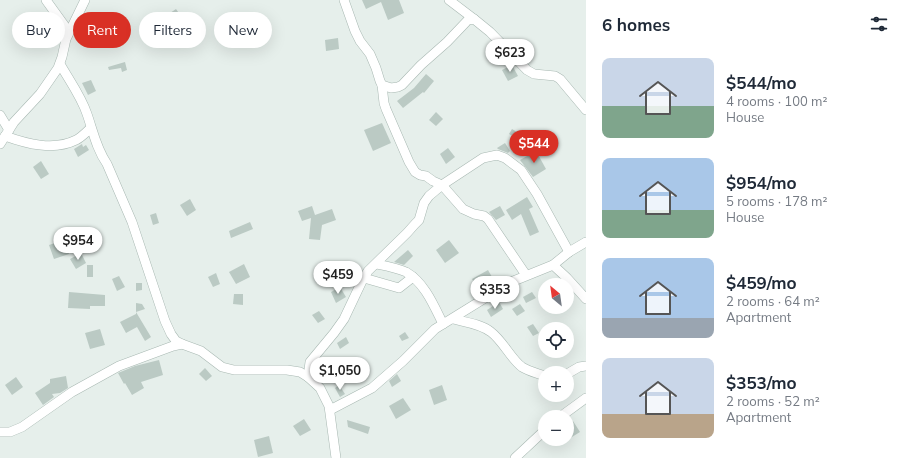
<!DOCTYPE html>
<meta charset="utf-8">
<style>
:root{--surface:#fff;--page:#f2f2f3;--text:#1f2937;--muted:#747a83;--accent:#d93025}
body{margin:0;font-family:Mulish,sans-serif;background:var(--page);color:var(--text);height:100vh;display:flex;flex-direction:column;font-size:15px;white-space:nowrap}
*{box-sizing:border-box;margin:0}
p{font-size:13px;color:var(--muted)}
.icon{flex:none;width:22px;height:22px;fill:none;stroke:currentColor;stroke-width:2;stroke-linecap:round;stroke-linejoin:round}
.map{position:relative;flex:1;overflow:hidden}
.sheet{display:flex;flex-direction:column;background:var(--surface);width:320px}
.sheet>*{flex:none}
.guide{position:absolute;left:12px;top:12px;width:380px;height:36px;display:flex;gap:8px}
.needle{width:26px;rotate:331deg}
.fabs{position:absolute;left:538px;top:278px;display:grid;gap:8px}
.fabs a{display:grid;place-items:center;width:36px;height:36px;border-radius:50%;background:var(--surface);box-shadow:0 4px 16px #0002;font-size:20px}
.price{position:absolute;translate:-50% -34px;padding:0 9px;border-radius:14px;background:#fff;color:#222;font-size:13px;line-height:26px;filter:drop-shadow(0 1px 2px #0008)}
.price::after{content:'';position:absolute;left:50%;top:24px;width:12px;height:9px;margin-left:-6px;background:inherit;clip-path:polygon(0 0,100% 0,50% 100%)}
.price.selected{background:var(--accent);color:#fff}
ul{padding:0;list-style:none}
li{display:flex;align-items:center;gap:12px;height:100px;padding:0 16px}
li span{display:grid;place-items:center;flex:none;width:112px;height:80px;border-radius:8px;color:#555}
li>.icon{margin-inline-start:auto}
span .icon{width:48px;height:48px;fill:#fffc;stroke-width:1}
li b{font-size:17px}
h2{display:flex;justify-content:space-between;align-items:center;height:48px;padding:0 16px;font-size:17px}
.pill{padding:0 14px;border-radius:18px;background:var(--surface);box-shadow:0 4px 16px #0002;font-size:14px;line-height:36px}
.pill.selected{background:var(--accent);color:#fff}
main{display:flex;flex:1;min-height:0}
.map>svg:first-child{display:block}
.building{fill:#bbcac4}
.lines{fill:none;stroke-linecap:round;stroke-linejoin:round}
.minor-casing{stroke:#a8b8b2;stroke-width:10}
.minor{stroke:#fff;stroke-width:9}
</style>
<main>
<div class="map">
<svg width="586" height="458" viewBox="0 0 586 458">
<rect width="100%" height="100%" fill="#e6efeb"/>
<g class="building">
<polygon points="362,0 399,0 404,13 388,20 381,2 366,9"/>
<polygon points="176,9 185,22 174,29 171,23 166,27 161,19"/>
<polygon points="91,15 96,23 87,29 81,21"/>
<polygon points="338,38 339,49 326,51 325,40"/>
<polygon points="125,62 127,70 122,72 121,68 109,70 108,67"/>
<polygon points="512,65 518,76 508,81 502,70"/>
<polygon points="426,74 434,81 424,93 423,92 403,108 397,101 414,88"/>
<polygon points="91,80 96,91 88,95 82,83"/>
<polygon points="436,112 443,119 436,126 429,120"/>
<polygon points="382,123 391,143 373,151 364,130"/>
<polygon points="512,129 522,135 520,140 509,134"/>
<polygon points="505,143 510,151 508,153 498,149 497,148"/>
<polygon points="82,144 83,147 86,145 89,150 78,157 74,149"/>
<polygon points="448,148 455,157 446,164 440,154"/>
<polygon points="536,151 546,169 533,177 520,160"/>
<polygon points="41,161 49,174 41,179 33,167"/>
<polygon points="527,197 533,207 529,209 539,232 530,236 521,214 512,220 506,210"/>
<polygon points="190,199 196,210 187,216 180,205"/>
<polygon points="312,206 315,215 332,209 336,220 322,225 320,240 309,239 311,218 302,221 298,211"/>
<polygon points="500,206 505,215 496,220 489,212"/>
<polygon points="156,213 159,223 153,225 150,215"/>
<polygon points="250,222 253,229 231,238 229,231"/>
<polygon points="64,240 69,254 54,259 49,245"/>
<polygon points="449,240 459,253 445,263 436,250"/>
<polygon points="408,250 413,256 404,265 394,262"/>
<polygon points="81,253 86,263 76,269 70,259"/>
<polygon points="347,261 353,274 342,280 335,267"/>
<polygon points="244,264 250,277 236,284 229,272"/>
<rect x="87" y="265" width="6" height="12"/>
<polygon points="488,270 496,284 481,293 472,279"/>
<polygon points="216,273 220,284 213,287 208,277"/>
<polygon points="119,276 125,287 117,291 112,279"/>
<polygon points="136,283 142,283 142,290 136,291"/>
<polygon points="340,287 346,297 336,303 331,292"/>
<polygon points="69,292 105,295 105,306 90,306 90,309 68,308"/>
<polygon points="532,292 536,298 526,303 523,297"/>
<polygon points="234,294 243,294 243,305 233,304"/>
<polygon points="499,302 503,309 491,317 487,310"/>
<polygon points="136,303 142,304 145,309 136,312 151,337 145,341 137,327 126,333 120,322 136,314"/>
<polygon points="520,304 525,311 517,316 512,309"/>
<polygon points="319,311 325,319 318,323 312,315"/>
<polygon points="533,324 539,333 533,336 527,327"/>
<polygon points="100,329 105,345 90,349 85,333"/>
<polygon points="405,332 409,338 402,341 399,336"/>
<polygon points="346,337 349,343 340,349 337,343"/>
<polygon points="159,360 163,375 141,382 144,388 132,395 125,383 124,384 118,373 135,366"/>
<polygon points="205,368 212,376 206,381 199,374"/>
<polygon points="397,374 401,381 392,387 389,381"/>
<polygon points="66,376 68,388 60,393 52,394 54,397 43,405 35,393 50,383 50,379"/>
<polygon points="16,377 23,387 12,395 5,385"/>
<polygon points="339,385 345,394 340,397 335,388"/>
<polygon points="442,385 447,400 434,405 429,390"/>
<polygon points="403,398 411,410 396,419 389,406"/>
<polygon points="304,419 311,430 300,436 293,426"/>
<polygon points="347,420 370,427 368,434 348,427"/>
<polygon points="573,421 580,432 567,440 567,425"/>
<polygon points="269,436 273,453 258,457 254,440"/>
</g>
<g class="lines">
<g class="minor-casing">
<g id="minor">
<polyline points="46,0 69,32"/>
<polyline points="344,0 355,31 360,41 370,54 376,68 380,81 382,85 391,88 398,87 402,85 421,65 447,42 468,20 474,19 490,32 527,70 534,74 555,76 560,79 586,110"/>
<polyline points="449,0 474,19"/>
<path d="M60,64c9,16 21,32 27,50 6,17 9,34 20,50l25,58 33,99 6,13 5,7 6,3 19,7 21,16 12,3h53l13,2 8,5 12,11 9,18 7,52"/>
<polyline points="382,85 384,103 386,109 409,162 415,172 420,175 426,176 433,181 442,185 463,209 474,214 484,216 488,219 526,275"/>
<polyline points="0,115 9,130"/>
<path d="M5,136c22,8 49,15 71,4 6,-3 10,-8 15,-12"/>
<polyline points="0,144 14,122 40,94 58,68 62,57 66,39 85,0"/>
<path d="M376,264c10,2 21,4 30,8 19,11 28,34 37,52"/>
<polyline points="553,265 567,278 586,299"/>
<polyline points="364,278 399,288 413,277"/>
<path d="M453,319c12,3 28,5 38,13 12,9 20,27 31,35 6,4 15,6 23,9"/>
<polyline points="567,374 579,367 586,366"/>
<polyline points="308,377 310,362 334,333 344,319 362,281 368,271 407,233 415,224 419,220 424,203 429,196 442,185 483,158 497,155 505,158 521,170 537,194 569,252"/>
<polyline points="330,410 372,388 403,361 435,329 511,282 553,265 569,252 586,242"/>
<polyline points="560,417 586,398"/>
<polyline points="0,432 10,432 22,427 72,392 119,366 173,346 182,344"/>
<polyline points="515,458 545,430"/>
</g>
</g>
<use href="#minor" class="minor"/>
</g>
</svg>
<div class="fabs">
<a><svg class="needle" viewBox="-14 -14 28 28"><path d="M0-13l5 13h-10z" fill="#e53935"/><path d="M0 13l5-13h-10z" fill="#747a83"/></svg></a>
<a><svg class="icon" aria-label="locate" viewBox="0 0 24 24"><circle cx="12" cy="12" r="6"/><path d="M12 2v4M12 18v4M2 12h4M18 12h4"/></svg></a>
<a>+</a>
<a>−</a>
</div>
<b class="price" style="left:510px;top:73px">$623</b>
<b class="price selected" style="left:534px;top:164px">$544</b>
<b class="price" style="left:78px;top:261px">$954</b>
<b class="price" style="left:338px;top:295px">$459</b>
<b class="price" style="left:495px;top:310px">$353</b>
<b class="price" style="left:340px;top:391px">$1,050</b>
<div class="guide">
<a class="pill">Buy</a>
<a class="pill selected">Rent</a>
<a class="pill">Filters</a>
<a class="pill">New</a>
</div>
</div>
<section class="sheet">
<h2>6 homes<svg class="icon" aria-label="filters" viewBox="0 0 24 24"><path d="M4 7h16M4 17h16"/><circle cx="9" cy="7" r="2"/><circle cx="15" cy="17" r="2"/></svg></h2>
<ul>
<li><span style="background:linear-gradient(#c9d6e8 60%,#7fa58c 0)"><svg class="icon" aria-label="home" viewBox="0 0 24 24"><path d="M3 11l9-7 9 7M6 9v11h12V9"/></svg></span><div><b>$544/mo</b><p>4 rooms · 100 m²</p><p>House</p></div></li>
<li><span style="background:linear-gradient(#a9c7e8 65%,#7fa58c 0)"><svg class="icon" aria-label="home" viewBox="0 0 24 24"><path d="M3 11l9-7 9 7M6 9v11h12V9"/></svg></span><div><b>$954/mo</b><p>5 rooms · 178 m²</p><p>House</p></div></li>
<li><span style="background:linear-gradient(#a9c7e8 75%,#9aa5b1 0)"><svg class="icon" aria-label="home" viewBox="0 0 24 24"><path d="M3 11l9-7 9 7M6 9v11h12V9"/></svg></span><div><b>$459/mo</b><p>2 rooms · 64 m²</p><p>Apartment</p></div></li>
<li><span style="background:linear-gradient(#c9d6e8 70%,#b9a48a 0)"><svg class="icon" aria-label="home" viewBox="0 0 24 24"><path d="M3 11l9-7 9 7M6 9v11h12V9"/></svg></span><div><b>$353/mo</b><p>2 rooms · 52 m²</p><p>Apartment</p></div></li>
</ul>
</section>
</main>
